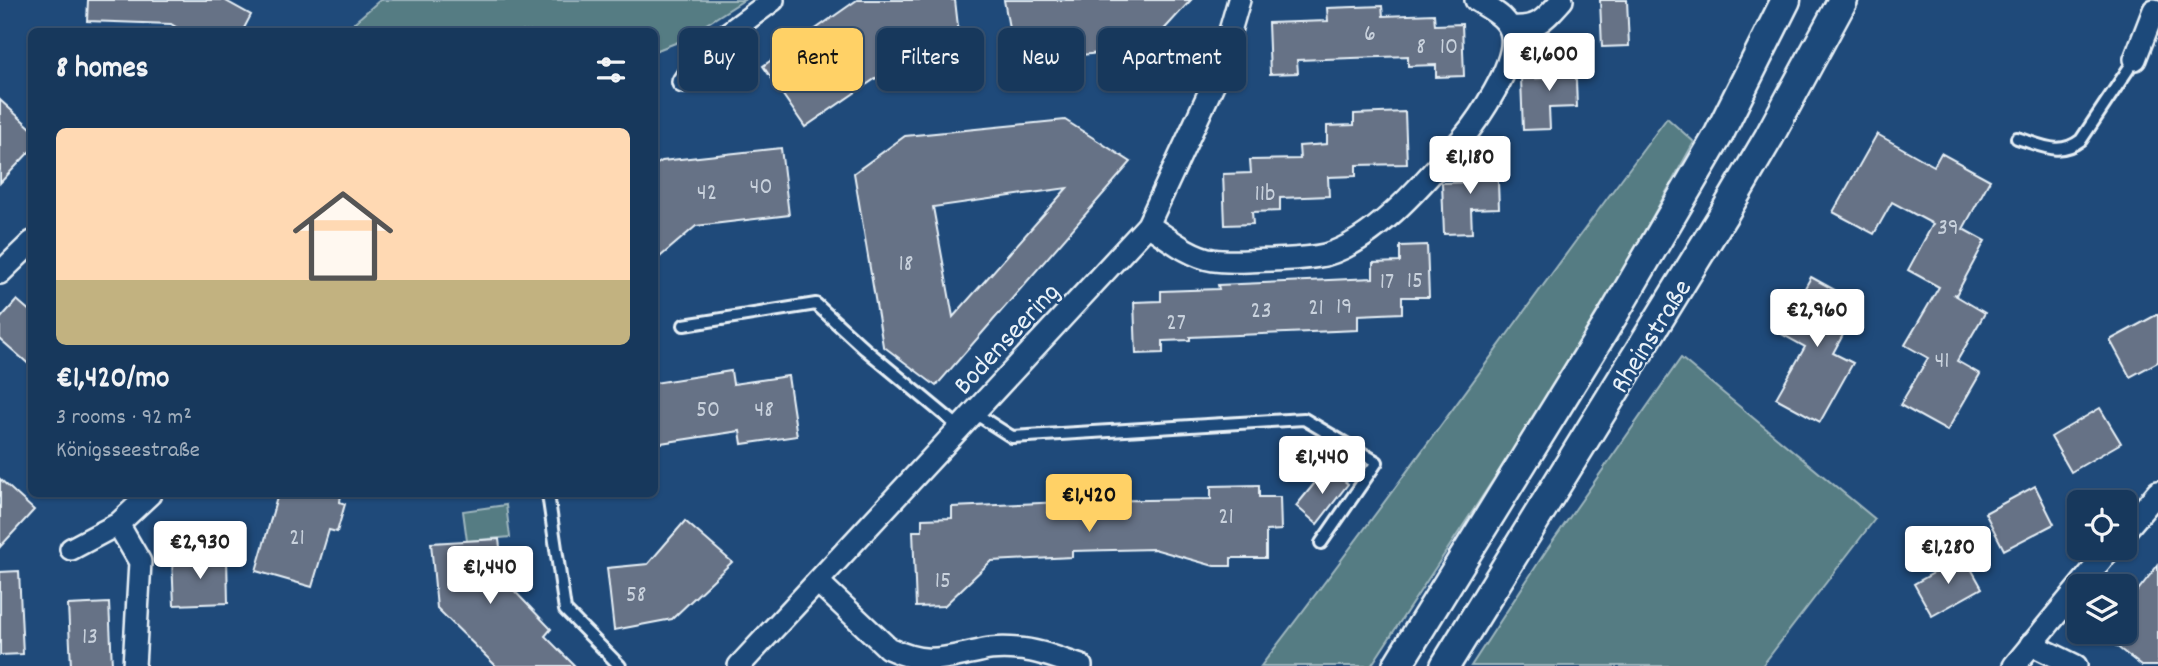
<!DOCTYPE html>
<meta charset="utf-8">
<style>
:root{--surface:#17385c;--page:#203f62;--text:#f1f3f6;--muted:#9eacbb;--line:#365272;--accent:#ffd166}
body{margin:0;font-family:Dekko,sans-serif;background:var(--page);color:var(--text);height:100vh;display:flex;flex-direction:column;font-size:26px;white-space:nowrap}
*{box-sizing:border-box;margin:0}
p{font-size:23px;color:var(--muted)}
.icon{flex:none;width:38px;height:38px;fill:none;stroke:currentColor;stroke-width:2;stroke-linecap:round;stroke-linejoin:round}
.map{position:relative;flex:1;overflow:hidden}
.drawer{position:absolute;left:28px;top:28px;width:630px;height:469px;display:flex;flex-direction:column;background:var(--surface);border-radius:10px;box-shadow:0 2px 5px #0004,0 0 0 2px var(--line)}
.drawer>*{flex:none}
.banner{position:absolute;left:679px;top:28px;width:665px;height:63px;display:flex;gap:14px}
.buttons{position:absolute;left:2067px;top:490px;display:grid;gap:14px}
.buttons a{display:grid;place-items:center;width:70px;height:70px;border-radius:10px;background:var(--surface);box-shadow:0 2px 5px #0004,0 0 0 2px var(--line);font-size:35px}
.price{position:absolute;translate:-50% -60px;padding:0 16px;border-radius:7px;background:#fff;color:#222;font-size:23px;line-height:46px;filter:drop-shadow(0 2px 4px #0008)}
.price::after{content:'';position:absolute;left:50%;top:42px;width:21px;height:16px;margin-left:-10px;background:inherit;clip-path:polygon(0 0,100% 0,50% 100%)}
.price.on{background:var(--accent);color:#111}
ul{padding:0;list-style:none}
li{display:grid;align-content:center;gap:14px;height:371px;padding:0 28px}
li span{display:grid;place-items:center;height:217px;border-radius:10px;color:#555}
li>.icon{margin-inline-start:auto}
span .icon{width:126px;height:126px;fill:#fffc;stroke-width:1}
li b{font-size:30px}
h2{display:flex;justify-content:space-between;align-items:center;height:84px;padding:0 28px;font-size:30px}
.pill{padding:0 24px;border-radius:10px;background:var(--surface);box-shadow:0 2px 5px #0004,0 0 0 2px var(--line);font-size:24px;line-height:63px}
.pill.on{background:var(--accent);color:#111}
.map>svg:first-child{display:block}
.green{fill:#547c83;stroke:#9eb6be;stroke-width:2}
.building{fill:#667286;stroke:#e8f1f8;stroke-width:2;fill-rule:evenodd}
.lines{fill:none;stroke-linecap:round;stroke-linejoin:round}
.service-casing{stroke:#e8f1f8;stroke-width:16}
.minor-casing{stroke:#e8f1f8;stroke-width:26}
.tertiary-casing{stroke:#e8f1f8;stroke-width:33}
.service{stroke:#1f4a7a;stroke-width:10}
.minor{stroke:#1f4a7a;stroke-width:21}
.tertiary{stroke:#1f4a7a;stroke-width:28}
.labels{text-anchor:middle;stroke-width:5;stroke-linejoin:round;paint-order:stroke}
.number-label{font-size:24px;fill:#c8d1dc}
.street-label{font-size:28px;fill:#e8f1f8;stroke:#1f4a7a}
</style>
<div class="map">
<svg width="2158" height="666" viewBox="0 0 2158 666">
<rect width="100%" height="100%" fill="#1f4a7a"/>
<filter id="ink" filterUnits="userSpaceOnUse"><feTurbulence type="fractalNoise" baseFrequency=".0143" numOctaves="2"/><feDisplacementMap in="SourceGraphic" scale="14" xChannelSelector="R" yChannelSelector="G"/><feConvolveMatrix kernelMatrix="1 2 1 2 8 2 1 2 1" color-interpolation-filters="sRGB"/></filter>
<g filter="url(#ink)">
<g class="green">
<polygon points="380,0 744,0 678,42 655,51 654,32 348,31 349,27"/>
<path d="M1667,118l27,24 -115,207 -208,317h-110c139,-180 269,-366 406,-548z"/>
<polygon points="1681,358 1875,519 1762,666 1471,666 1546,551"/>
<polygon points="506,505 510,537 467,541 463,511"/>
</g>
<g class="building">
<polygon points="88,0 224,0 251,15 242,32 184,32 171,24 87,21"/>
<polygon points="857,0 955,0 960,44 911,54 805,127 763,66"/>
<polygon points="1004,0 1191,0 1147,48 1015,62"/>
<polygon points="1600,0 1627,0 1629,46 1602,47"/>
<polygon points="1382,6 1383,16 1434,14 1435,25 1462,24 1464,76 1436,77 1436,65 1408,66 1408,56 1297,60 1298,73 1270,74 1268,23 1328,21 1327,8"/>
<polygon points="1575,55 1577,107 1549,108 1550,129 1523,130 1521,79 1548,78 1548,57"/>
<polygon points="0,100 32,129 32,149 0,183"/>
<polygon points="1405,112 1407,164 1356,165 1356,176 1328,177 1329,196 1280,198 1280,211 1252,212 1253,224 1225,225 1223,174 1251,173 1250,160 1300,159 1299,146 1327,144 1327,126 1354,125 1354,114"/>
<path d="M1065,120l66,42 -195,224 -53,-40 -29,-173 51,-37zM1067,188l-114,129 -20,-110z"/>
<polygon points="1877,134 1934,166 1941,153 1990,180 1963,229 1985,241 1956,295 1953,294 1985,313 1957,361 1980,374 1947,431 1900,405 1928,358 1905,345 1939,287 1908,270 1933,224 1892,202 1874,234 1833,212"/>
<polygon points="781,148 789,215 696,226 654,262 654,166 662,161"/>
<polygon points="1497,157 1499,208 1471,209 1472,233 1444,234 1442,183 1470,182 1469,158"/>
<polygon points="1427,245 1429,297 1402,297 1402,313 1358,315 1358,330 1190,337 1190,340 1163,341 1163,353 1136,354 1134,302 1161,301 1161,291 1219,289 1218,285 1373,278 1373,263 1400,262 1400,246"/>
<polygon points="1811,277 1860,304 1833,353 1853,363 1820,422 1776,398 1805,347 1780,333"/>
<polygon points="17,300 32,313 32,367 0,339 0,319"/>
<polygon points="2158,314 2158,362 2130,377 2110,340"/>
<polygon points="731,371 733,384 788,376 797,436 742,444 740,431 654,444 654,383"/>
<polygon points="2100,408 2121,443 2071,472 2051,437"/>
<polygon points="1327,468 1348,484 1317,524 1296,506"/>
<polygon points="0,479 34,510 0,547"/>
<polygon points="1259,485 1259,497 1280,497 1281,530 1266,531 1266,558 1231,558 1231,566 1214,566 1154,549 1072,551 1072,557 991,561 944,606 916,607 913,531 922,531 922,519 952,518 952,507 1084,501 1211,499 1211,486"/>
<polygon points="2035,486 2054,524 2004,550 1985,513"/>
<polygon points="278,494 341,494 340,502 345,504 337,532 329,530 312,587 256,571"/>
<polygon points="685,521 732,562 672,619 614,630 607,568 648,564"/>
<polygon points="499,539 504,580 551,629 545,636 575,666 496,666 437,608 431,543"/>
<polygon points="1964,556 1982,588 1932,616 1914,584"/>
<polygon points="227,557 228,603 174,605 172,559"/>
<polygon points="2158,565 2158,666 2142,666 2098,632 2124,632 2124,608"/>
<polygon points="19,571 23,654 0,655 0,572"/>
<polygon points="109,603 112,665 71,666 68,605"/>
</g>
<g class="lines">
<g class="service-casing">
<g id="service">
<path d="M2017,138c24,7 42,19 64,2l54,-81"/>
<polyline points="684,325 816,304 865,349 959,427"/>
<polyline points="973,412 1012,437 1304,419 1377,462 1321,543"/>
<polyline points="548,494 565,610 620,666"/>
</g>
</g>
<g class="minor-casing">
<g id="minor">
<path d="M1510,27c28,2 34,-7 52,-27"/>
<polyline points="2135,59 2154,10 2158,12"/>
<polyline points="683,82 703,52 773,0"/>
<path d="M1148,225c20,13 41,31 65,35 19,3 40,0 59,0 17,-1 35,-1 53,-5 51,-14 102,-76 137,-116 17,-20 54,-75 50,-103 -2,-18 -22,-27 -36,-36"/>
<polyline points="0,273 32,242"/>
<polyline points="118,524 140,562 134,666"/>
<polyline points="2124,532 2158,492"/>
<polyline points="71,549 118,524 150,494"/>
<path d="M818,582l70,66c40,18 51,11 92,3 11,-3 26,-3 38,-2 21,1 43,11 63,17"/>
<polyline points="2031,644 2076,666"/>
<polyline points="739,666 1148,225 1217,76 1239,0"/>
<polyline points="2014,666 2111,548"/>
</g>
</g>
<g class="tertiary-casing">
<g id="tertiary">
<polyline points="1397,666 1614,314 1719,134 1786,0"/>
<polyline points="1445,666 1725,212 1769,137 1843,0"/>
</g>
</g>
<use href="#service" class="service"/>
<use href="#minor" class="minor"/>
<use href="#tertiary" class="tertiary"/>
</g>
</g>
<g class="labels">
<g class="number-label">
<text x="1370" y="40">6</text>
<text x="1421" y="53">8</text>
<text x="1449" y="53">10</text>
<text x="761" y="193">40</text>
<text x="707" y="199">42</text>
<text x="1265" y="200">11b</text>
<text x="1948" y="234">39</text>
<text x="906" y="270">18</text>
<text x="1415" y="287">15</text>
<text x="1387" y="288">17</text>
<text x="1344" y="313">19</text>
<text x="1316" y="314">21</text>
<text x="1261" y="317">23</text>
<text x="1176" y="329">27</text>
<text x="1942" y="367">41</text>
<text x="708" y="416">50</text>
<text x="764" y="416">48</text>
<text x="1226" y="523">21</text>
<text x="297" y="544">21</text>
<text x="943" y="587">15</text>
<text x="636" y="601">58</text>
<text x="90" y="643">13</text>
</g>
<g class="street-label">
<text transform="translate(1649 335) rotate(-58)" y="10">Rheinstraße</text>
<text transform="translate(1005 337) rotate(-47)" y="10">Bodenseering</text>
</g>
</g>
</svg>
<div class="buttons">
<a><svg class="icon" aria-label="locate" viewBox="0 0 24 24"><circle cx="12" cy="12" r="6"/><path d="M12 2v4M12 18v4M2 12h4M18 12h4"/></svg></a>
<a><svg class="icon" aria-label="layers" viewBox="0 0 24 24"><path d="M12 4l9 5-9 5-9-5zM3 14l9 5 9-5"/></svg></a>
</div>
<b class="price" style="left:1549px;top:93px">€1,600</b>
<b class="price" style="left:1470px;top:196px">€1,180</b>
<b class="price" style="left:1817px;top:349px">€2,960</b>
<b class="price" style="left:1322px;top:496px">€1,440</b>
<b class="price on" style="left:1089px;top:534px">€1,420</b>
<b class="price" style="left:200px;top:581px">€2,930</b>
<b class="price" style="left:1948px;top:586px">€1,280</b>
<b class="price" style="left:490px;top:606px">€1,440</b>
<div class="banner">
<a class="pill">Buy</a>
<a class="pill on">Rent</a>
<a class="pill">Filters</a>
<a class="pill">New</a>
<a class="pill">Apartment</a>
</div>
<section class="drawer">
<h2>8 homes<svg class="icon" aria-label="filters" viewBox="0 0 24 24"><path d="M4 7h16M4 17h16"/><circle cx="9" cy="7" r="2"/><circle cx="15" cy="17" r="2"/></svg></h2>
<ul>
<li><span style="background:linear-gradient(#ffd9b3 70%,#c2b280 0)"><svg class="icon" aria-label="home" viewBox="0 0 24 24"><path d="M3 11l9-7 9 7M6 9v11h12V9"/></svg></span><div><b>€1,420/mo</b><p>3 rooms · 92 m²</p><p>Königsseestraße</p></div></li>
</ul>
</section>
</div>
